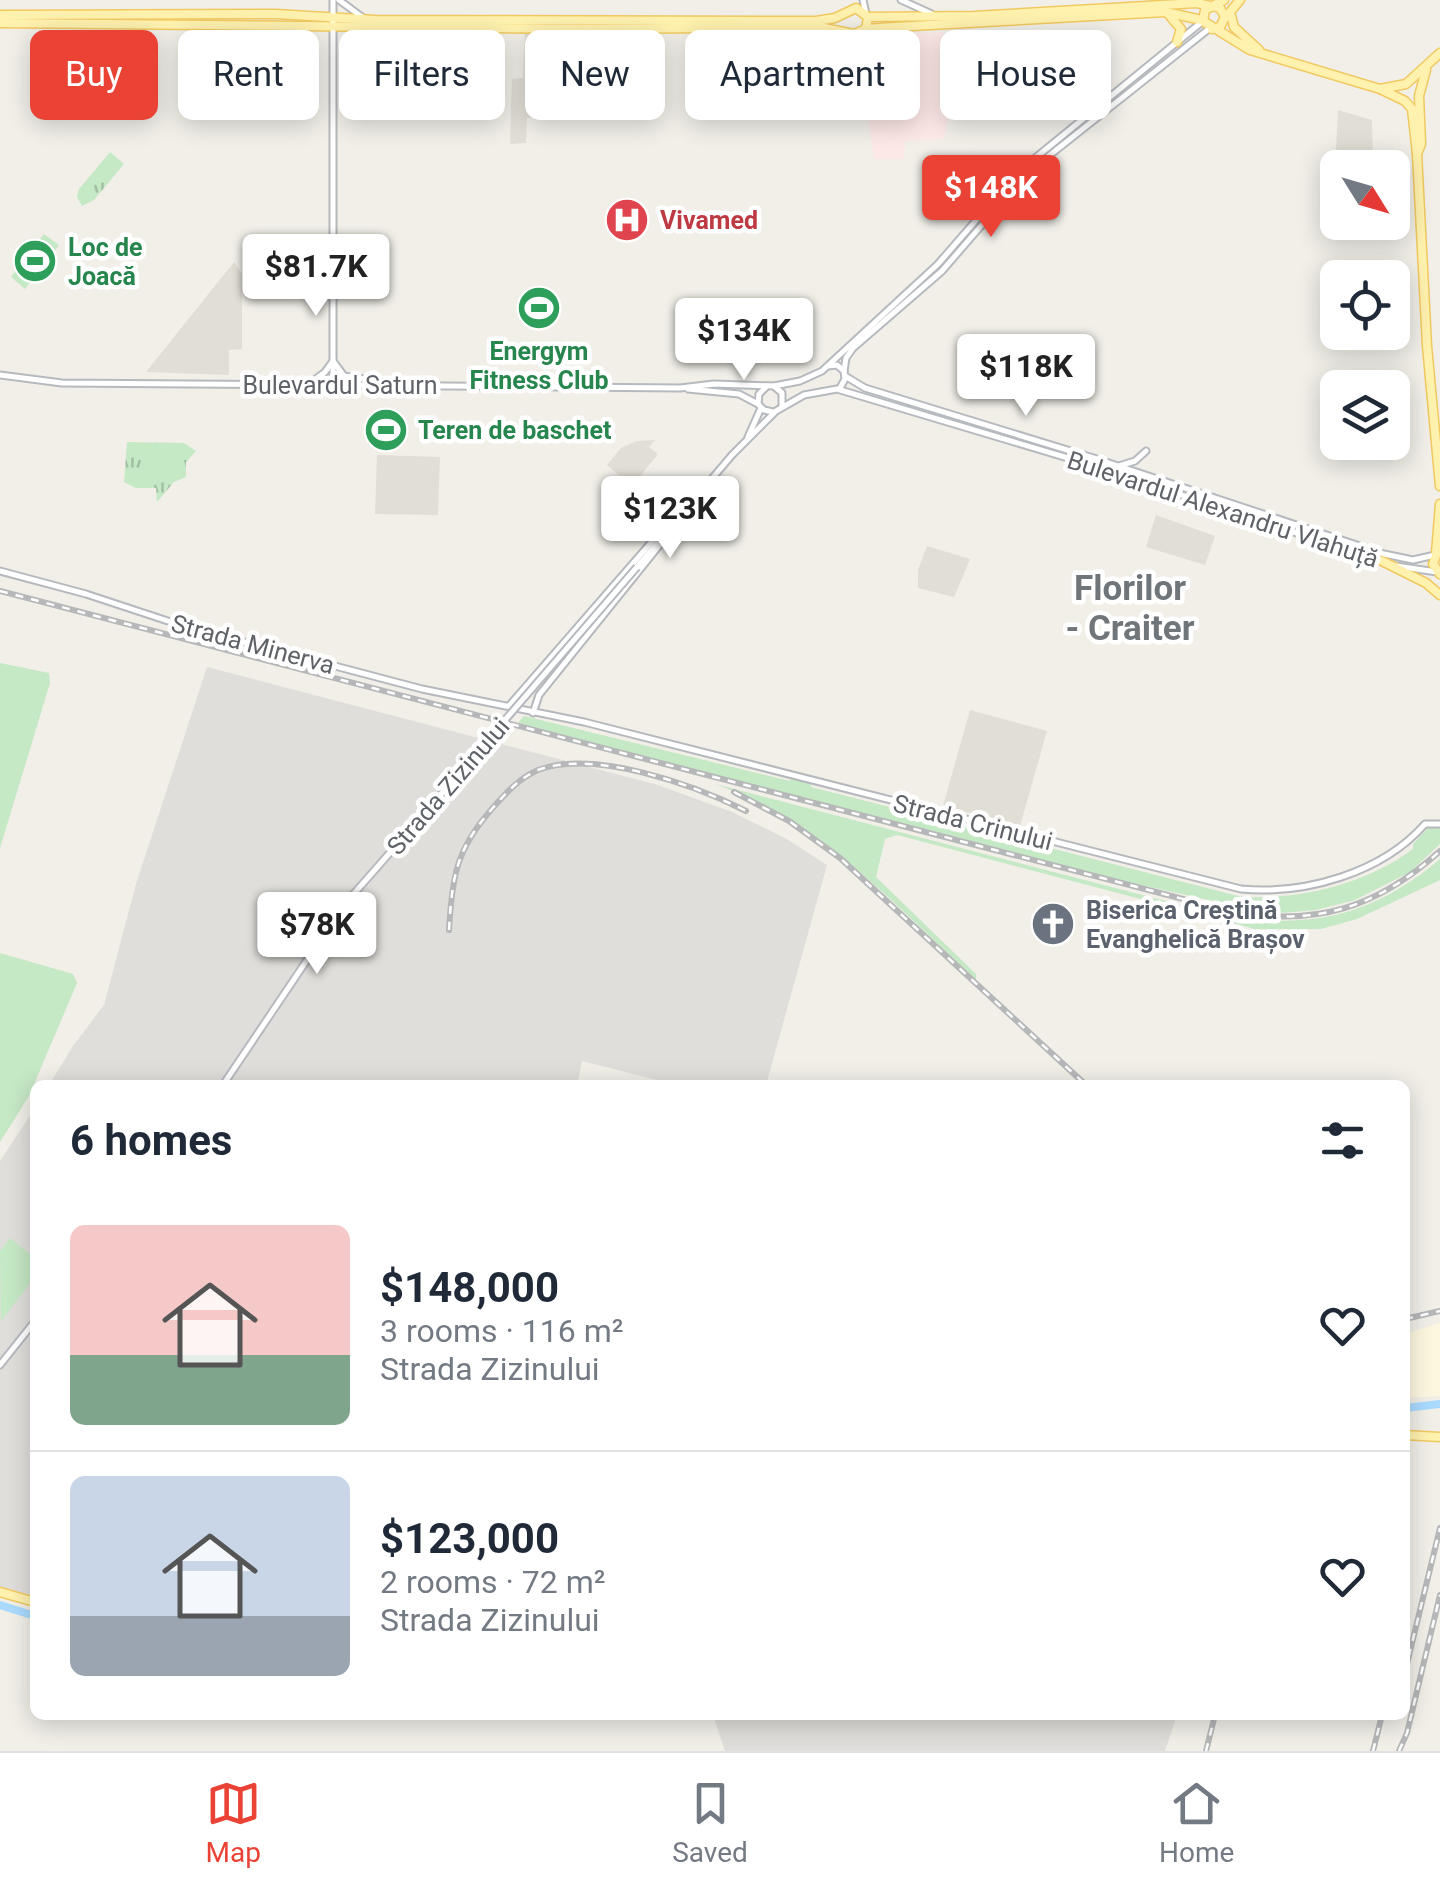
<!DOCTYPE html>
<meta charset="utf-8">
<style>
:root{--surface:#fff;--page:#f6f6f7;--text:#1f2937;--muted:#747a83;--line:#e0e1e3;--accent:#ea4335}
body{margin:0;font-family:Roboto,sans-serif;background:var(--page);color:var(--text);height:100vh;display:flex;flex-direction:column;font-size:38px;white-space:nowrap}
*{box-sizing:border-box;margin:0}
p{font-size:32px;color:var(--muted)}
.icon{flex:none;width:55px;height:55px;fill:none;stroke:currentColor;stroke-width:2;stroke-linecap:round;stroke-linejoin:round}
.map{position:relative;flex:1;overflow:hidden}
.panel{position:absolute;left:30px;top:1080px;width:1380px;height:640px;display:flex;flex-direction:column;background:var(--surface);border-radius:15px;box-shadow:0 5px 25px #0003}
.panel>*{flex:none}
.hud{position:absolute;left:30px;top:30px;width:1380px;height:90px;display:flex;gap:20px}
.needle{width:65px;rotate:127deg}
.controls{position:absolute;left:1320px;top:150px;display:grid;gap:20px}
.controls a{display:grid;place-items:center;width:90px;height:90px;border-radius:15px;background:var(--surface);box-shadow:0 5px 25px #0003;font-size:50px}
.price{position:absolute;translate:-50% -85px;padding:0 22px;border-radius:10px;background:#fff;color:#222;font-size:32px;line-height:65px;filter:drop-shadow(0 2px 5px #0008)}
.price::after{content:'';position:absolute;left:50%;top:60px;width:30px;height:22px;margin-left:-15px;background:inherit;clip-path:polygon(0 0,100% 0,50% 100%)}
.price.selected{background:var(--accent);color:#fff}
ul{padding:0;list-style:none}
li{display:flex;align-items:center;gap:30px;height:250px;padding:0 40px}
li+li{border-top:2px solid var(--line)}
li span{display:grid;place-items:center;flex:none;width:280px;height:200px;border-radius:15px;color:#555}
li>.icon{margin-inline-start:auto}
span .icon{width:120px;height:120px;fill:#fffc;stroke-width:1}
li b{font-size:42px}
h2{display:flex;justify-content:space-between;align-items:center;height:120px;padding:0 40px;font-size:42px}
.pill{padding:0 35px;border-radius:15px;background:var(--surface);box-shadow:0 5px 25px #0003;font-size:35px;line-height:90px}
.pill.selected{background:var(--accent);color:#fff}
.dock{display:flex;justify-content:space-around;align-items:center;height:140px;border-top:2px solid var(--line);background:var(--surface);font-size:28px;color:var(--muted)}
.dock a{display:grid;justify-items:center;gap:5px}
.dock .selected{color:var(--accent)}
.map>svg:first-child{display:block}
.commercial{fill:#fef7e0}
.industrial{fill:#e0deda}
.education{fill:#e1ded6}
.medical{fill:#fce8e6}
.green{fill:#c5e8c5}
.park{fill:url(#park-tufts)}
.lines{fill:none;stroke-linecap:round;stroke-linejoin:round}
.river{stroke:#aadaff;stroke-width:8}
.tertiary-casing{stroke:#b5b8bc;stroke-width:9}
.secondary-casing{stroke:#b6babf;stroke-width:9}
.primary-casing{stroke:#f2c960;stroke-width:11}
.tertiary{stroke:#fff;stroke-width:5}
.secondary{stroke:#fff;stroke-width:5}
.primary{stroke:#fff2af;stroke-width:8}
.rail-casing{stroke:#b6b7b8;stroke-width:6}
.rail{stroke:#fff;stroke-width:2.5;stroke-dasharray:8;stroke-linecap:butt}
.secondary-bridge-casing{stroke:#b6babf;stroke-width:9;stroke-linecap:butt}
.secondary-bridge{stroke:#fff;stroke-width:5}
.labels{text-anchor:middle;stroke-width:9;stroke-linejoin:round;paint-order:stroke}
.health-label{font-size:25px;font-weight:bold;fill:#be3a42;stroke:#fff;text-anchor:start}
.leisure-label{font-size:25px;font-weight:bold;fill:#27864d;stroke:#fff;text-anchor:start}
.street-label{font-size:25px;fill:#5f6368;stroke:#fff}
.worship-label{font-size:25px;font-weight:bold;fill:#5b616d;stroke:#fff;text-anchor:start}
.district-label{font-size:35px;font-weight:bold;fill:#70757a;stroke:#fff}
</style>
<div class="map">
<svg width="1440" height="1751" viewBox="0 0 1440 1751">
<defs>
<pattern id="park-tufts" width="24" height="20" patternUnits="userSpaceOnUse" patternTransform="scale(2.5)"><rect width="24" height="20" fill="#c5e8c5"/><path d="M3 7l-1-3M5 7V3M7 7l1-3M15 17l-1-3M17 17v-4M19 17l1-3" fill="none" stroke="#a3c0a4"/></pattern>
</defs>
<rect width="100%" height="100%" fill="#f1efe8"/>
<polygon class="commercial" points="1440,1323 1440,1396 1405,1398 1405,1334"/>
<g class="industrial">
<polygon points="207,667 658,785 732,812 785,838 827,865 766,1085 677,1085 582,1061 577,1085 49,1085 73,1046 104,1005 136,884"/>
<polygon points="35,1108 35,1596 0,1587 0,1161"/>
<polygon points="713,1715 1177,1715 1165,1751 725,1751"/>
</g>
<g class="education">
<polygon points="525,33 541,34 543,43 543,115 555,114 556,85 549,85 549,73 555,72 553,44 561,46 560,73 567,74 567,118 527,118 526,143 510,144 512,79 523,78"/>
<polygon points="1338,110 1372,120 1373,161 1336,150"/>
<polygon points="234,262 242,274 242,349 229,350 229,375 146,372"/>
<polygon points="655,440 649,447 658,454 632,486 607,465 621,448 637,441"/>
<polygon points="377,455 440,457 438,515 375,514"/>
<polygon points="1156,515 1215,536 1205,565 1146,547"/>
<polygon points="927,546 970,559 954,597 918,588 918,570"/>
<polygon points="970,710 1047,731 1020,826 943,806"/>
</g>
<polygon class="medical" points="943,32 949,117 944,139 905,141 904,159 874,159 863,85 864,57 889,55 898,44 898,34"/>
<g class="green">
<polygon points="44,234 59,245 25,289 11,277"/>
<polygon points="0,663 49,673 50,683 0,848"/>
<path d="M524,716l266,65 2,-5 19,5v6l431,110c58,3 124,-13 171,-48v-5l17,-18h10v18l-30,28 -55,28 -39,10 -46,4 -177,-40 -575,-151z"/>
<path d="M715,784l493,128c92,19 159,9 232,-53v21l-83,39 -36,10h-66l-358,-94 -12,4 -9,38 100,97v6c-80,-74 -156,-159 -261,-196z"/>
<polygon points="0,953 73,974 77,983 29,1096 0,1142"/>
<polygon points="10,1238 35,1258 35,1277 1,1321 0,1251"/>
</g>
<g class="park">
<polygon points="110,152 124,164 94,200 82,206 77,197 79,189"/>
<polygon points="127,442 184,443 196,451 186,462 186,477 174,482 157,502 156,488 136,488 124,482"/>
</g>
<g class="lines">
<g class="river">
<polyline points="1405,1408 1440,1404"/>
<polyline points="0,1605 35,1616"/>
</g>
<g class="tertiary-casing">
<g id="tertiary">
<polyline points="339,0 362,17"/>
<polyline points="333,385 333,0"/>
<path d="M0,571l86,23 94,31 242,64 162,33 657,167c64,6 141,-16 184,-65h15"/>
<polyline points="509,706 669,522 683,510"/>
<polyline points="533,713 539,695 679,521"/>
</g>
</g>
<g class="secondary-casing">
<g id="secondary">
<polyline points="863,0 866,14"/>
<polyline points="901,0 932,14"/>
<polyline points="828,366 837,365 844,371 845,379 840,388"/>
<polyline points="844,371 846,358 853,348 942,271 1026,174 1210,28"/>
<polyline points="0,375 62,383 680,388 714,384 774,386 800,381 822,371 938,264 1018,172 1203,21"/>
<polyline points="845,376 865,388 1100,460 1384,554 1413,560 1435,555"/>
<polyline points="309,384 325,372 333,361 344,376 365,379 379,385"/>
<polyline points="774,386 782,393 782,406"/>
<polyline points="766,387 759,394 758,404 764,410 773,412"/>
<polyline points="688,389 739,394 758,404"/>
<polyline points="748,437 761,408"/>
<polyline points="1119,466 1135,461 1146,451"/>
<polyline points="1396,566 1437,572"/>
<polyline points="637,567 732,455 776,411 804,395 837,389 1088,464 1381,561"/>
<polyline points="223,1085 344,905 423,815"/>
<polyline points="0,1365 35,1321"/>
</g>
</g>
<g class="primary-casing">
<g id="primary">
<polyline points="1224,0 1205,10 1203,21 1250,50 1380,89 1406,84 1440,53"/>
<polyline points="1240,0 1230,12 1234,27 1259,50"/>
<polyline points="1212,6 1220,8 1225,17 1220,27 1212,29"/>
<polyline points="0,15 276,14 375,20 816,21 835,18 856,8 868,17 866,29"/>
<polyline points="1169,15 1181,29 1177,42"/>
<polyline points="868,17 974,16 1197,3 1210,6"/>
<polyline points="0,23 593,29 819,27 854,34 866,29 894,27 1165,12 1202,20"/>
<polyline points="1380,89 1405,101 1412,109 1417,154 1427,346 1440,486"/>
<polyline points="1417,154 1421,144 1419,96 1426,70"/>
<polyline points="1436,553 1440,504"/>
<polyline points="1437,553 1433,564 1440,574"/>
<polyline points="1382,561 1426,583 1440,595"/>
<polyline points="1405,1435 1440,1437"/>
<polyline points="0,1592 35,1602"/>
</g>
</g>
<use href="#tertiary" class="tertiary"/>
<use href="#secondary" class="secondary"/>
<use href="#primary" class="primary"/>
<g class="rail-casing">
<g id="rail">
<path d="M0,591l1233,321c84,14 144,-4 207,-61"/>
<polyline points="734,792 789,821 840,858 1086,1085"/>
<path d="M449,930c3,-53 7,-80 42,-120 15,-17 27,-31 47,-40 56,-21 157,15 208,41"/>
<polyline points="1405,1319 1440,1311"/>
<polyline points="1405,1672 1440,1528"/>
<polyline points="1206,1751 1215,1715"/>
<polyline points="1373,1751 1382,1715"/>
<polyline points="1399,1751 1407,1733 1440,1595"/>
</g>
</g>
<use href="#rail" class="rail"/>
<g class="secondary-bridge-casing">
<polyline id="secondary-bridge" points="423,815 637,567"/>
</g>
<use href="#secondary-bridge" class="secondary-bridge"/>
</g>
<defs>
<g id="hospital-disc" transform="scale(2.25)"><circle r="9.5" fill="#e0444e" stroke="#fff"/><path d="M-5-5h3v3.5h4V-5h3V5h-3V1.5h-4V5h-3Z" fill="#fff"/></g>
<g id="stadium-disc" transform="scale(2.25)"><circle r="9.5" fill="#2e9e5b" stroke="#fff"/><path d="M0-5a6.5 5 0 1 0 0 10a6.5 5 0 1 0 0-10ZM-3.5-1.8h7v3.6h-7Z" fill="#fff"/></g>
<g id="church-disc" transform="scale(2.25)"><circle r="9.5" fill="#6b7280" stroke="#fff"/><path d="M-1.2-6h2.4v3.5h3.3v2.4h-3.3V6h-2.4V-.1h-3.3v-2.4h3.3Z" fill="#fff"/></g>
</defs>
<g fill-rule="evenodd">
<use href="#hospital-disc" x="627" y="220"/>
<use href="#stadium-disc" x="35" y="261"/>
<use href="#stadium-disc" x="539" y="308"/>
<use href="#stadium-disc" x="386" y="430"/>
<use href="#church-disc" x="1053" y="924"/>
</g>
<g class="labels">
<g class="health-label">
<text x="660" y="229">Vivamed</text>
</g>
<g class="leisure-label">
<text x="68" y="256">Loc de<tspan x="68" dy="29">Joacă</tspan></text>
<text x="539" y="360" text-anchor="middle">Energym<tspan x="539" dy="29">Fitness Club</tspan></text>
<text x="418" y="439">Teren de baschet</text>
</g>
<g class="street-label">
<text x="340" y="394">Bulevardul Saturn</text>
<text transform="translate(1223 509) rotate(18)" y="9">Bulevardul Alexandru Vlahuță</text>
<text transform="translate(253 644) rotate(15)" y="9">Strada Minerva</text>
<text transform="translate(448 786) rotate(-49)" y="9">Strada Zizinului</text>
<text transform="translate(973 822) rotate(14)" y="9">Strada Crinului</text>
</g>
<g class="worship-label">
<text x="1086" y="919">Biserica Creștină<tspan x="1086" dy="29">Evanghelică Brașov</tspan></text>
</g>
<g class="district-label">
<text x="1130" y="600">Florilor<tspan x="1130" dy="40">- Craiter</tspan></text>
</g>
</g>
</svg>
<div class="controls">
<a><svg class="needle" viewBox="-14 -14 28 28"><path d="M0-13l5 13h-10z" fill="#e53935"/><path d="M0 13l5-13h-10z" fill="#747a83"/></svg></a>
<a><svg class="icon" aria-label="locate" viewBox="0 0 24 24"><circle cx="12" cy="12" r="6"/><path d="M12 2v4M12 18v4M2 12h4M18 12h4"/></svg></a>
<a><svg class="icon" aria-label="layers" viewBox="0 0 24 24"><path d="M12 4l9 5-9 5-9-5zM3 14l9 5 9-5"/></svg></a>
</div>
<b class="price selected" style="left:991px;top:240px">$148K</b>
<b class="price" style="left:316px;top:319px">$81.7K</b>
<b class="price" style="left:744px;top:383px">$134K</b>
<b class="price" style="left:1026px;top:419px">$118K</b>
<b class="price" style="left:670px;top:561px">$123K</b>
<b class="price" style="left:317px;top:977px">$78K</b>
<div class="hud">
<a class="pill selected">Buy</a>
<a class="pill">Rent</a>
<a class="pill">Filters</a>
<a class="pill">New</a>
<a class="pill">Apartment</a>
<a class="pill">House</a>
</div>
<section class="panel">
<h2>6 homes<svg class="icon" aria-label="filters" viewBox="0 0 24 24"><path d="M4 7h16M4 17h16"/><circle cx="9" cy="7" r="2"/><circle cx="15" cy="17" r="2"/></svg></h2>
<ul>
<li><span style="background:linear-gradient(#f6c9c9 65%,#7fa58c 0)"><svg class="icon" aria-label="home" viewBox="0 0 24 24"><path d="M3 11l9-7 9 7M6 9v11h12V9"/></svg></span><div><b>$148,000</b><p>3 rooms · 116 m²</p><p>Strada Zizinului</p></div><svg class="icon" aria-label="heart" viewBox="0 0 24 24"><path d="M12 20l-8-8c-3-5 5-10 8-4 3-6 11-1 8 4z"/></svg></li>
<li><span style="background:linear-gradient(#c9d6e8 70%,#9aa5b1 0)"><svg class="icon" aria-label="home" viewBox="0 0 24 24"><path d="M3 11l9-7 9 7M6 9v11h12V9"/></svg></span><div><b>$123,000</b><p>2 rooms · 72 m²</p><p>Strada Zizinului</p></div><svg class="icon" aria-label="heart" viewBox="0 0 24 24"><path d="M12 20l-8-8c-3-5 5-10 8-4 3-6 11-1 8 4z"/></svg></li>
</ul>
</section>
</div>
<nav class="dock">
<a class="selected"><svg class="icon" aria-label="map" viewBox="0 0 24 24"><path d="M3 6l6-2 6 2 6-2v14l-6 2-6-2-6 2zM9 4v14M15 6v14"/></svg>Map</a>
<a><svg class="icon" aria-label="saved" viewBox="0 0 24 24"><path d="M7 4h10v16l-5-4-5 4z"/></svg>Saved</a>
<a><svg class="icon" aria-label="home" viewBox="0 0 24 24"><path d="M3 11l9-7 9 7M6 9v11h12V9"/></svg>Home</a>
</nav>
